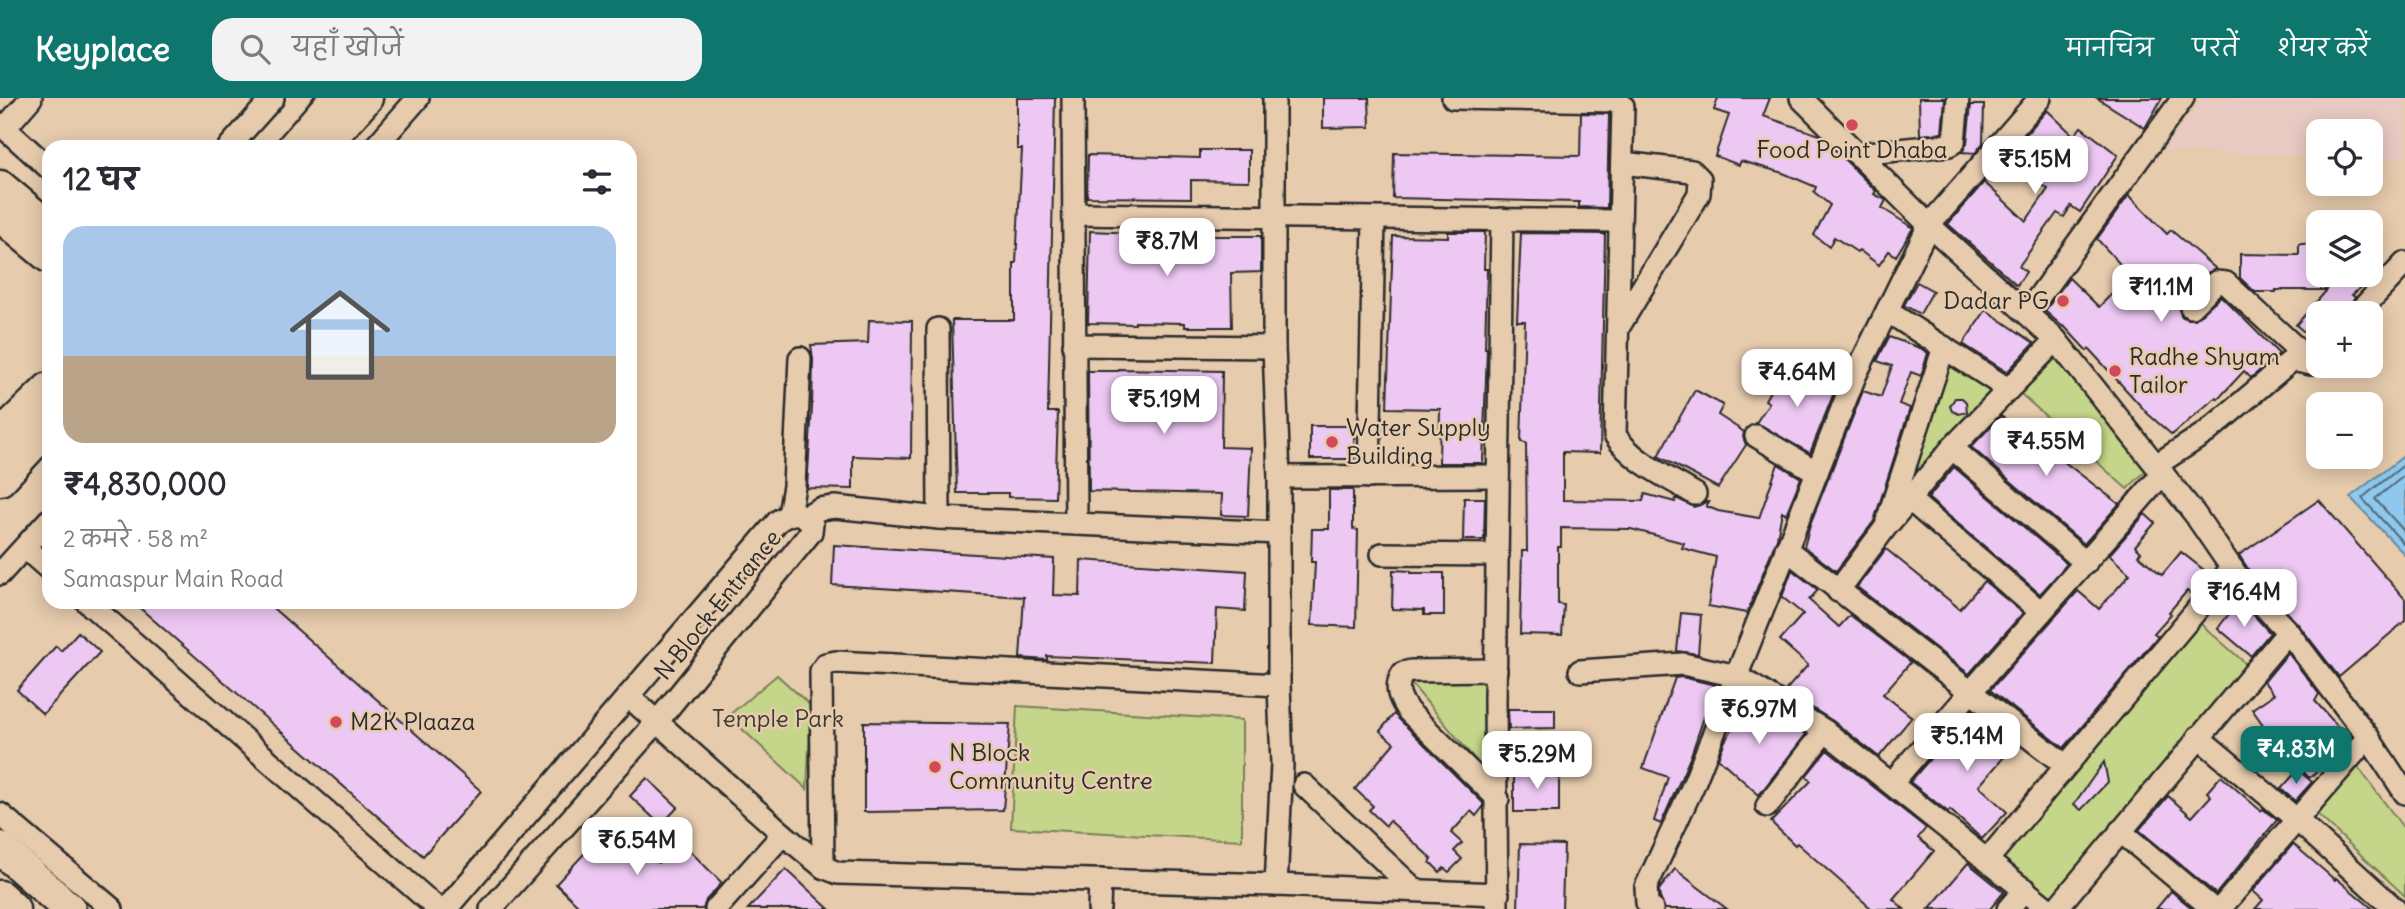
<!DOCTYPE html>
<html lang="hi">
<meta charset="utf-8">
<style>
:root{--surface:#fff;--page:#f2f2f3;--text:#2b2b33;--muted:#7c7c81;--accent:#0f766e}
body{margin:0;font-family:Delius,"Playpen Sans Deva",sans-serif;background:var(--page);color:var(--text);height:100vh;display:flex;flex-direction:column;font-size:26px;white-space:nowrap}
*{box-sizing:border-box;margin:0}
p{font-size:23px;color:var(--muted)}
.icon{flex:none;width:38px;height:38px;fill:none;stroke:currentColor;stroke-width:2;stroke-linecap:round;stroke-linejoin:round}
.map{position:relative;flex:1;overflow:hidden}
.sheet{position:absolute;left:42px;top:42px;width:595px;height:469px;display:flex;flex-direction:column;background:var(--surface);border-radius:21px;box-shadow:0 4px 18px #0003}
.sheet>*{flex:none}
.tools{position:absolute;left:2306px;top:21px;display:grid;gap:14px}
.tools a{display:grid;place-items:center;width:77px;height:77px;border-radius:14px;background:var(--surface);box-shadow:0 4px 18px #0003;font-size:35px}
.price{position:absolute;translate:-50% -60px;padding:0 16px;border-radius:14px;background:#fff;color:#222;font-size:23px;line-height:46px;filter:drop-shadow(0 2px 4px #0008)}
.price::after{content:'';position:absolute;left:50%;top:42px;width:21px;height:16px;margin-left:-10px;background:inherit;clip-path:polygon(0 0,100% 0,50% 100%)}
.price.active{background:var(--accent);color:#fff}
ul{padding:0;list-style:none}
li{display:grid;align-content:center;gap:14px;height:371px;padding:0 21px}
li span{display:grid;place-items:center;height:217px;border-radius:21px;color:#555}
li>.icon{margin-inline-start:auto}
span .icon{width:126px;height:126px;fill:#fffc;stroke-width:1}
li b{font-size:30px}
h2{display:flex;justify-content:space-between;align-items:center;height:84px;padding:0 21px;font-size:30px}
header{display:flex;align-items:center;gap:42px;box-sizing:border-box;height:98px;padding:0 35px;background:var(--accent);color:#fff}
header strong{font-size:33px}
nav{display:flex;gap:38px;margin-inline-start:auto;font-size:24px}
.search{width:490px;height:63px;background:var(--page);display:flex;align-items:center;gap:18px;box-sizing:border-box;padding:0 24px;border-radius:21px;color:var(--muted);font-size:26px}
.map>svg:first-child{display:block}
.built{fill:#e8cac2}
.green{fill:#c5d589;stroke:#78805a;stroke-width:2}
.water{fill:#8ec8ed;stroke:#66899f;stroke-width:2}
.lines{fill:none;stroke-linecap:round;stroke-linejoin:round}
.shore{stroke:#536a79;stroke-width:2}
.building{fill:#edc8f3;stroke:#2b2b2b;stroke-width:2}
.street-casing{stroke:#2b2b2b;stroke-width:26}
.secondary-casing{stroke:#2b2b2b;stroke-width:37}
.street{stroke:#e6cbad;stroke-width:21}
.secondary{stroke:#e6cbad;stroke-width:32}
.poi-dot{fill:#d1495b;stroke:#e6cbad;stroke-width:2.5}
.labels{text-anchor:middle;stroke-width:5;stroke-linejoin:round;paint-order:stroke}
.poi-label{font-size:24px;fill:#2b2b2b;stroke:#e6cbad;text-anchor:start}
.street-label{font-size:24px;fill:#2b2b2b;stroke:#e6cbad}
.park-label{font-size:24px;fill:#3a3c34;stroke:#e6cbad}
</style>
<header>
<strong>Keyplace</strong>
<div class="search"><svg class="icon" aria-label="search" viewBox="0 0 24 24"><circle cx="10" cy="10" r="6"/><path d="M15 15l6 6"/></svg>यहाँ खोजें</div>
<nav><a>मानचित्र</a><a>परतें</a><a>शेयर करें</a></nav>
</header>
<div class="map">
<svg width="2405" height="811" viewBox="0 0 2405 811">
<rect width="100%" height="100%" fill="#e6cbad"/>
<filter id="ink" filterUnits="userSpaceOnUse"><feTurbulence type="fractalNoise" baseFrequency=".0143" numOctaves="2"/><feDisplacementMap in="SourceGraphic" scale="14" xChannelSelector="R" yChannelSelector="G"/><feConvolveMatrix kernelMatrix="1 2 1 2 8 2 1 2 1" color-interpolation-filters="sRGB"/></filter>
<g filter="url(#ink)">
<polygon class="built" points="2204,0 2405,0 2405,61 2371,60 2371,33 2319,33 2319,58 2163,53"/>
<g class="green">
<polygon points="1946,257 2003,291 1904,387"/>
<polygon points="2057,259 2148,371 2127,391 2021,296"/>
<polygon points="2193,519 2253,572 2052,810 1995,760"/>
<polygon points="777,577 811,608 807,691 728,618"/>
<polygon points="1485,582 1489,678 1409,583"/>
<polygon points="1017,608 1242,622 1242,742 1011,730"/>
<polygon points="2358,669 2405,732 2405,798 2316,715"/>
</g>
<polygon class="water" points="2405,357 2405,457 2350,399"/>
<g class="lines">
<g class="shore">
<polyline points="2405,366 2362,400 2405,447"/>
<polyline points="2405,377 2375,401 2405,434"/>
</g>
</g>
<g class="building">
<polygon points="1017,0 1055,0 1048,314 1058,314 1055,400 1008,399 1008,395 957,395 952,222 1014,222 1014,165 1016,165 1022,51 1017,51"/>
<polygon points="1323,0 1369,0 1370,29 1323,30"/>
<polygon points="1718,0 1770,0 1763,18 1820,37 1876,93 1874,96 1886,102 1882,110 1913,130 1896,158 1889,153 1879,167 1859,152 1857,154 1834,139 1829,149 1814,137 1830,107 1814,94 1816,89 1783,75 1741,63 1739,67 1715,58 1729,17 1714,12"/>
<polygon points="1919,0 1945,0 1942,35 1920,37"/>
<polygon points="2097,0 2162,0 2145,30"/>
<polygon points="1971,7 1984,7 1983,45 1975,55 1962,54 1967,45"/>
<polygon points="2047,12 2074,38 2081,29 2118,57 2080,114 2071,108 2064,119 2057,115 2019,168 2026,174 2017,187 1948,126 1984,84 2026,123 2048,91 2039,85 2051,69 2022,41"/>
<polygon points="1581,15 1609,16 1607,110 1579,109 1579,104 1393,100 1394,55 1580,58"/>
<polygon points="1200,52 1249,52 1249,83 1191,82 1191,100 1087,99 1088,57 1200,60"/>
<polygon points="2129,97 2167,136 2171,132 2216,171 2207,175 2181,200 2178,206 2181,218 2187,221 2195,221 2221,198 2279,256 2251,280 2244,273 2218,301 2216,299 2172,337 2148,316 2089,251 2087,253 2064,228 2063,229 2045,213 2069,180 2099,209 2130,177 2097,141"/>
<polygon points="1090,133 1136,135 1136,138 1261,138 1261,174 1231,175 1232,229 1185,229 1185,225 1135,224 1135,226 1088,225"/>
<polygon points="1448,134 1485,134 1484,171 1487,171 1485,250 1487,250 1483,365 1439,365 1440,311 1387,310 1393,138 1448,139"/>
<polygon points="1521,135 1605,136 1600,355 1563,354 1563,402 1643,403 1645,396 1675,404 1676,400 1694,409 1706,404 1709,404 1706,408 1718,413 1759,420 1778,366 1801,380 1786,416 1782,414 1777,440 1747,515 1708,508 1716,459 1682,450 1684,445 1631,431 1561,430 1561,449 1558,449 1558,506 1564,507 1562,537 1520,536 1522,453 1527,453 1526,345 1521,344 1525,223 1517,223"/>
<polygon points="2299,146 2319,146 2319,177 2376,177 2352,197 2355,199 2344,215 2319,215 2319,244 2316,244 2296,227 2327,192 2276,192 2276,194 2255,194 2240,180 2240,156 2299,157"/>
<polygon points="1917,184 1933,193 1920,216 1904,207"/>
<polygon points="1986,212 2034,245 2007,274 1963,246"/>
<polygon points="869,222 912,223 911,360 853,358 853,391 807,390 812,309 813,261 811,247 868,245"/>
<polygon points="1889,239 1920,250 1928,255 1921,278 1911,274 1899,306 1910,310 1874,423 1836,473 1804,449 1811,424 1863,293 1881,299 1892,268 1877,263"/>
<polygon points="1793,269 1835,292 1810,355 1756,325 1769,305 1765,302 1775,284 1783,288"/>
<polygon points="1118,271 1222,273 1221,349 1251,350 1248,418 1221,417 1222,396 1089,393 1088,273 1118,273"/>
<polygon points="1695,292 1723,307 1718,317 1744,334 1743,339 1746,347 1718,390 1658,358"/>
<polygon points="1955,300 1962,300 1966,304 1967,314 1959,316 1952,313 1950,308"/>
<polygon points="2001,318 2014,328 2019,323 2044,344 2047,341 2058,350 2054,356 2119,406 2084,446 1971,349"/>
<rect x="1310" y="328" width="44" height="33"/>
<polygon points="1954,369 2067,466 2040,496 1928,400"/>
<polygon points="1329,392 1353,392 1353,431 1358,432 1356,529 1312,527 1315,464 1311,464 1312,431 1329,431"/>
<polygon points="1464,400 1485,400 1484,442 1463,442"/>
<polygon points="2319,402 2405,501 2405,523 2339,579 2298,526 2252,477 2239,457"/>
<polygon points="2145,416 2155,425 2135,448 2141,454 2138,457 2162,477 2181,454 2209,476 2192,497 2187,493 2169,514 2171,516 2154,535 2158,538 2064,650 1990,592 2078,493 2099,511 2130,476 2109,457"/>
<polygon points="834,447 1054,461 1053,497 1080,498 1081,462 1247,473 1245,513 1217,511 1215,565 1047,558 1047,562 1020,560 1024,499 832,487"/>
<polygon points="1886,451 1960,511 1984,483 2023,515 1969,576 1857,489"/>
<polygon points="1393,472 1411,473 1411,475 1444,475 1444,517 1424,517 1424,512 1392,511"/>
<polygon points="1792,472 1818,492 1809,502 1839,529 1850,517 1911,564 1883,596 1912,619 1879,659 1833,623 1785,593 1808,567 1780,542 1803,516 1782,499"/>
<polygon points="2240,502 2270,535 2251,558 2218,530"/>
<polygon points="133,504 266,504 481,693 423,758"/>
<polygon points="1681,515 1701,517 1698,556 1677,553"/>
<polygon points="78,534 100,554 43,616 17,592 56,548 61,553"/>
<polygon points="2288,555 2319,596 2315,603 2349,641 2336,656 2309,680 2274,640 2273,641 2252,611 2274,596 2264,584"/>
<polygon points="1682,579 1715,587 1690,660 1661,726 1654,723 1668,679 1643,670 1675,580"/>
<polygon points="1750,602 1806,636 1759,697 1718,660 1725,643"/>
<polygon points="1508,611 1555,611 1555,630 1509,631"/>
<polygon points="1972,612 2016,645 1979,688 2007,714 1982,741 1950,712 1948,714 1910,684"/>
<polygon points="1394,616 1483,705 1483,709 1476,718 1471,713 1451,735 1462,745 1454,753 1462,761 1449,774 1444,770 1440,774 1430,764 1432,761 1390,723 1386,728 1369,712 1373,708 1355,691 1394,645 1380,633"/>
<polygon points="864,624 1010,626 1003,712 864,714"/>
<polygon points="1827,652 1926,730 1918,740 1934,753 1893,801 1904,811 1872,811 1797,745 1795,747 1771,724 1811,683 1806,678"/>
<polygon points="2104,664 2108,684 2081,712 2074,706"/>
<polygon points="2298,672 2312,684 2295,703 2281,691"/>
<rect x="1514" y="673" width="45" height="41"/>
<polygon points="2221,678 2261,713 2263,711 2277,722 2216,796 2139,732 2168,698 2192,719 2211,698 2207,694"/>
<polygon points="647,680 678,709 661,727 630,698"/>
<polygon points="609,722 658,765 680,743 722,785 706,802 703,811 582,811 556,786 597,742 593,739"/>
<polygon points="1520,746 1564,747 1562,811 1518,811"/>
<polygon points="2293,746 2335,782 2336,780 2373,811 2255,811 2263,802 2253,793"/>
<polygon points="1968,765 2004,794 1990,811 1929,811"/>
<polygon points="786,771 829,811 748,811"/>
<polygon points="1675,771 1698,789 1727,811 1665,811 1660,800 1659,792"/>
<polygon points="2171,793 2193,811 2156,811"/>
</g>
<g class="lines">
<g class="street-casing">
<g id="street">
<polyline points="1073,0 1076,426"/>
<polyline points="1274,0 1274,249 1279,379 1279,587 1282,666 1276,787"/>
<path d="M1453,0l165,3 5,5 -8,329c17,27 53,42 80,59"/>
<polyline points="1801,0 1929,127 2056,242 2194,415 2242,485 2288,534 2368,639 2405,695"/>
<polyline points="0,26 49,70"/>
<polyline points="5,30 31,0"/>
<polyline points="229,49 273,0"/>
<polyline points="375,49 418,0"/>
<polyline points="1857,56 1949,47 1954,44 1958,0"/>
<polyline points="1074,116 1619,123"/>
<polyline points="1887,213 2008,291"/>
<polyline points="2027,215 2183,0"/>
<polyline points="2358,215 2405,165"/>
<polyline points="1618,230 1699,96 1700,81 1692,73 1622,65"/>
<polyline points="938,231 939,420"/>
<polyline points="1074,247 1274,249"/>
<polyline points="2292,262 2311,266 2319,257"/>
<polyline points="1756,338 1817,374"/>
<polyline points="1952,350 2086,465"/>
<polyline points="2156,367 2207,334 2292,262 2295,256 2294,248 2226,185 2216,184 2191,209"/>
<polyline points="1279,379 1498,378"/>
<polyline points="1369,379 1374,120"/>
<polyline points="1910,402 2041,514"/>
<polyline points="789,417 794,388 800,260"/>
<polyline points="806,418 819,411 835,409 939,420 1279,435"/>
<polyline points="1887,423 1944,249"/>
<polyline points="25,450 49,471"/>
<polyline points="1786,451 2065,667"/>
<polyline points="1382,456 1498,457"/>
<polyline points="0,476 49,422"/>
<polyline points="1838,493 1885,430 1952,350 2056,242"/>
<polyline points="87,504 438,811"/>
<path d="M1496,572l-85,1 -8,2c-9,14 -4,25 5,38l90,88"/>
<polyline points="1580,573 1683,566 1737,578 1825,633 2048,811"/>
<polyline points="628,598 783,736 823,769 838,775 1276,787 1498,796"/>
<polyline points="2198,639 2296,721 2395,811"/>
<path d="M1892,685c89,-105 182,-206 271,-310"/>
<polyline points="1304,687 1415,792"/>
<polyline points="1767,708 1825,633"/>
<polyline points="0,716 112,811"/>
<polyline points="2120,733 2213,811"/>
<polyline points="1988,761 2232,470"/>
<polyline points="823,769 821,573 826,566 836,564 1279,587"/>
<path d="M446,811l332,-388c14,-9 23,-11 34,3l-1,8 -154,190 -166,187"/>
<polyline points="716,811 783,736"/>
<polyline points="1099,811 1100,782"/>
<polyline points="1497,811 1495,604 1502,121"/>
<polyline points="1652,811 1647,805 1646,789 1693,688 1855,278 1929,127 2040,0"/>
<polyline points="2008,811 2025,791"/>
<polyline points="2056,811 2288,534"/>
<polyline points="2220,811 2368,639"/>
</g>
</g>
<g class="secondary-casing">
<g id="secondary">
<polyline points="294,49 336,0"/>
<polyline points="322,49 366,0"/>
<polyline points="0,89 49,130"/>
<polyline points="7,123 49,158"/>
<polyline points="0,347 9,330 49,291"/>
<polyline points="0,381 49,328"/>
<polyline points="0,750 69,811"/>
<polyline points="0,799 13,811"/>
</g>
</g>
<use href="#street" class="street"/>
<use href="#secondary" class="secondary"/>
</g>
</g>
<g class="poi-dot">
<circle cx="1852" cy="27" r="7"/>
<circle cx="2063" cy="203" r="7"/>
<circle cx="2115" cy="273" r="7"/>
<circle cx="1332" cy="344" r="7"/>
<circle cx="336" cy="624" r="7"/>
<circle cx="935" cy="669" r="7"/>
</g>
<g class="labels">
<g class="poi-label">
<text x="1852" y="60" text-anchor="middle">Food Point Dhaba</text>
<text x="2049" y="211" text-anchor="end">Dadar PG</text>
<text x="2129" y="267">Radhe Shyam<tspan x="2129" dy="28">Tailor</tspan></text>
<text x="1346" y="338">Water Supply<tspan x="1346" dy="28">Building</tspan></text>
<text x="350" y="632">M2K Plaaza</text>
<text x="949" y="663">N Block<tspan x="949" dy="28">Community Centre</tspan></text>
</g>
<g class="street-label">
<text transform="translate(718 507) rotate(-51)" y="8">N Block Entrance</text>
</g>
<g class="park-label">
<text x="778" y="629">Temple Park</text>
</g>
</g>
</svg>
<div class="tools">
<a><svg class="icon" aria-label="locate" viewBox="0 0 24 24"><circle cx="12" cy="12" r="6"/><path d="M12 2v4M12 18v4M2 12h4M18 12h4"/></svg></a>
<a><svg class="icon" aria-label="layers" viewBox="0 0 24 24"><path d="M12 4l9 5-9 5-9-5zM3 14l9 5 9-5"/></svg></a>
<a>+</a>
<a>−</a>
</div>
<b class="price" style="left:2035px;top:98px">₹5.15M</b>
<b class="price" style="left:1167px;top:180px">₹8.7M</b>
<b class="price" style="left:2161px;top:226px">₹11.1M</b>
<b class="price" style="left:1797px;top:311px">₹4.64M</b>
<b class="price" style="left:1164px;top:338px">₹5.19M</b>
<b class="price" style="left:2046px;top:380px">₹4.55M</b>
<b class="price" style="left:2244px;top:531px">₹16.4M</b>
<b class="price" style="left:1759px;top:648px">₹6.97M</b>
<b class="price" style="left:1967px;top:675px">₹5.14M</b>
<b class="price active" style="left:2296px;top:688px">₹4.83M</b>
<b class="price" style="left:1537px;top:693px">₹5.29M</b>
<b class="price" style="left:637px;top:779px">₹6.54M</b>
<section class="sheet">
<h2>12 घर<svg class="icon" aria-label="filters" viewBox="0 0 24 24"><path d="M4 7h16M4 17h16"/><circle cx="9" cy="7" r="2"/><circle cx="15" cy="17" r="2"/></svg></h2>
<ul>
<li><span style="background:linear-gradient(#a9c7e8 60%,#b9a48a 0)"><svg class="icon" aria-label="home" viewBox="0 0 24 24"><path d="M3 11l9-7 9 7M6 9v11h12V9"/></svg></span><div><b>₹4,830,000</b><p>2 कमरे · 58 m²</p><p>Samaspur Main Road</p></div></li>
</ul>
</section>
</div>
